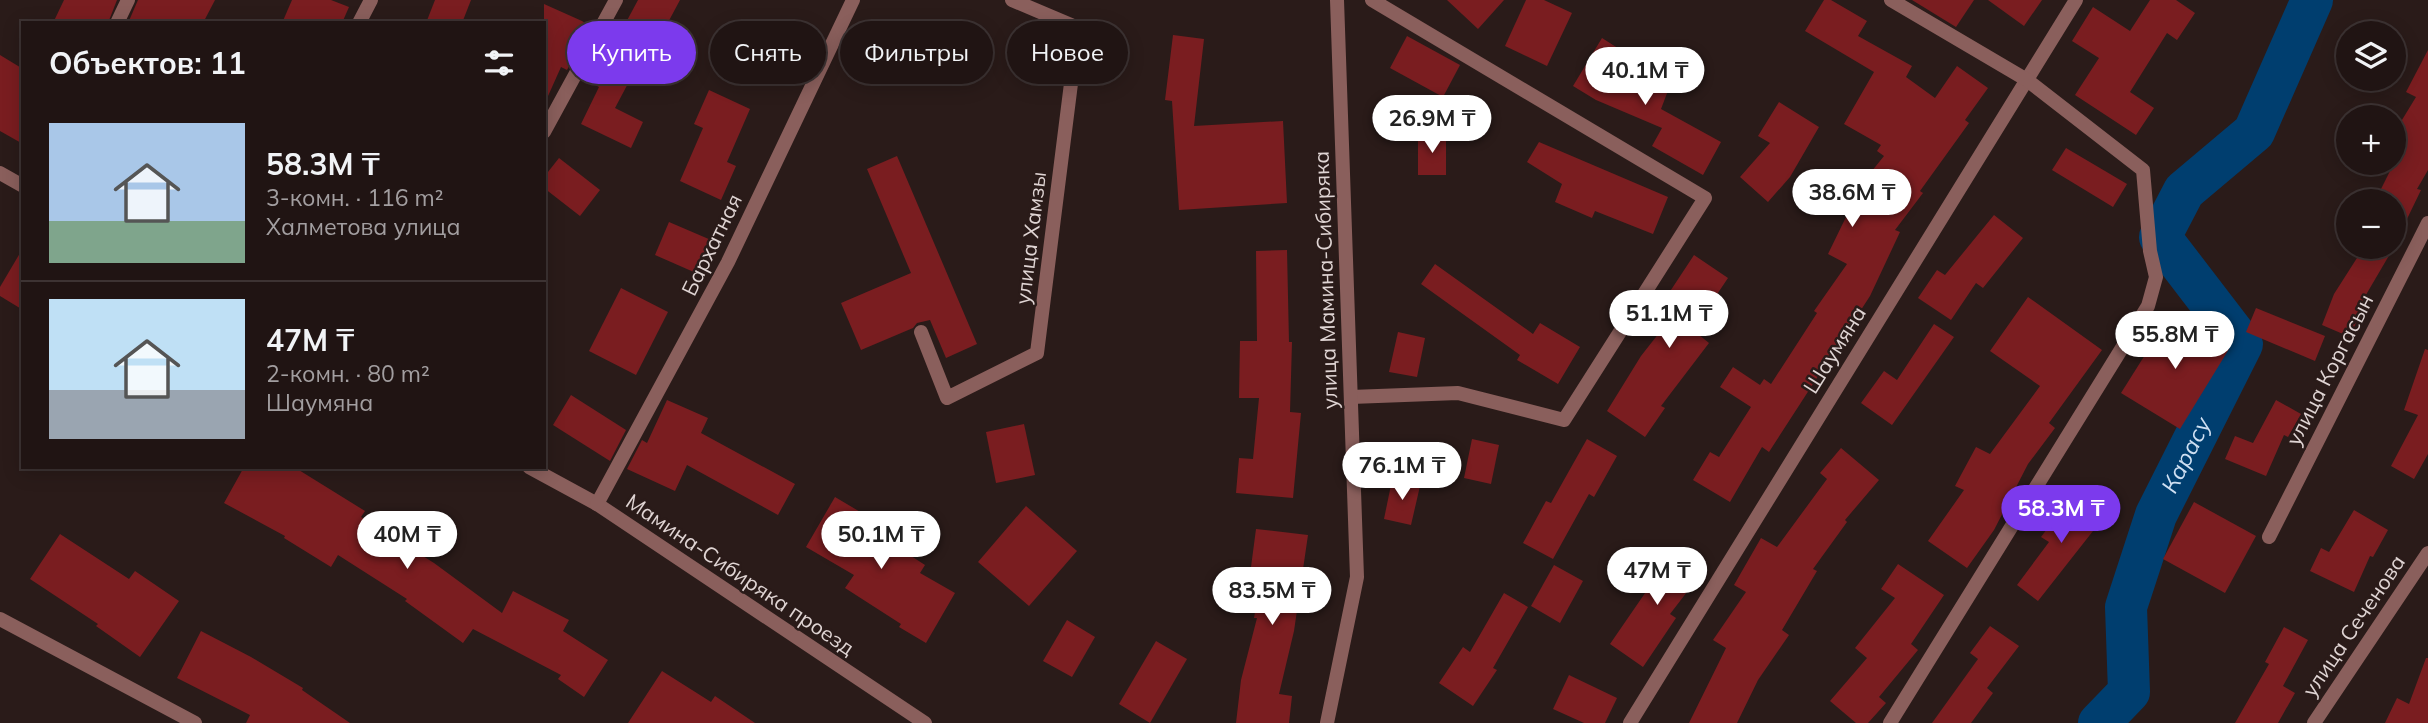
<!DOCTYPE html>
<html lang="ru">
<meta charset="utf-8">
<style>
:root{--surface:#201413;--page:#2d2121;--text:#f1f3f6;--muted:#a29ea0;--line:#3d3333;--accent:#7c3aed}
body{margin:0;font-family:Mulish,sans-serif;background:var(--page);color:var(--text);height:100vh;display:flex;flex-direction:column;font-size:26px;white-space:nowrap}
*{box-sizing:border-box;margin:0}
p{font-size:23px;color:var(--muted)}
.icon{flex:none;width:38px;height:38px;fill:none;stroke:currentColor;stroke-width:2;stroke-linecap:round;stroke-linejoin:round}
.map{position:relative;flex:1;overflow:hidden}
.drawer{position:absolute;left:21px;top:21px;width:525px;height:448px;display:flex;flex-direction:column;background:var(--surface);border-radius:0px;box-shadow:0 4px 18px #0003,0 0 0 2px var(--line)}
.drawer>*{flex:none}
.top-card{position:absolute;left:567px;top:21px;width:665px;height:63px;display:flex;gap:14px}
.buttons{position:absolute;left:2336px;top:21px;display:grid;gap:14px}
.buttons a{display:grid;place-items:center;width:70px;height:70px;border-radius:50%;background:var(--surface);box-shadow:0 4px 18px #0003,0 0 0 2px var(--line);font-size:35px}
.price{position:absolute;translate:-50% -60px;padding:0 16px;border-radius:24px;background:#fff;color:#222;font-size:23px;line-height:46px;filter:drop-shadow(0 2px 4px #0008)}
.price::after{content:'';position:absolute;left:50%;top:42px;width:21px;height:16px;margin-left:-10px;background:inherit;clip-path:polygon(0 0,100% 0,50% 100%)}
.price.active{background:var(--accent);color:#fff}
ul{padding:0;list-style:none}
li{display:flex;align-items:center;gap:21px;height:175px;padding:0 28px}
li+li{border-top:2px solid var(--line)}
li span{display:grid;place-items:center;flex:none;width:196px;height:140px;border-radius:0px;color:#555}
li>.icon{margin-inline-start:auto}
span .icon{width:84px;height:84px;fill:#fffc;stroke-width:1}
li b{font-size:30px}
h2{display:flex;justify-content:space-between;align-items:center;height:84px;padding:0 28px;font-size:30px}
.chip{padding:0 24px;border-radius:32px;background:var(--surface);box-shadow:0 4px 18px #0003,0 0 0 2px var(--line);font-size:24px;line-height:63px}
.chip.active{background:var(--accent);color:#fff}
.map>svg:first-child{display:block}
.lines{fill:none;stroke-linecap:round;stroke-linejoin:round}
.river{stroke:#003e6f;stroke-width:42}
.building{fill:#7a1d20}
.minor{stroke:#8a5f5c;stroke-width:14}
.labels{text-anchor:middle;stroke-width:5;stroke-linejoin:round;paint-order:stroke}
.street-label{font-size:21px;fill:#e0d5d4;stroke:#2a1b19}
.water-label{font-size:23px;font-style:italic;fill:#cedff2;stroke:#2a1b19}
</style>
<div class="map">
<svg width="2428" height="723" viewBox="0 0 2428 723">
<rect width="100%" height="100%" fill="#2a1b19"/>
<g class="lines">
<path class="river" id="s1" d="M2099,723l30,-31 -3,-85 30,-92 86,-171 -82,-107 24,-46 70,-59 58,-132"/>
</g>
<g class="building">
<polygon points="64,0 117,0 108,23 53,23"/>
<polygon points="138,0 215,0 203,23 128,23"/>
<polygon points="292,0 331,0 349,7 342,23 282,23"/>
<polygon points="435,0 471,0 462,23 426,23"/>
<polygon points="638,0 680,0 665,28 659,25 615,108 643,122 631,148 581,124 599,87 584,79 607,36 616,41"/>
<polygon points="1447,0 1504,0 1478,29"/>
<polygon points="1526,0 1544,0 1572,13 1547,66 1505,46"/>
<polygon points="1824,0 1831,0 1867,21 1858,36 1912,66 1906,77 1935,98 1957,66 1988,88 1965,120 1969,123 1920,191 1923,193 1895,230 1900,232 1870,296 1769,452 1762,447 1730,502 1693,480 1710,452 1719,457 1751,407 1720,387 1733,367 1760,385 1764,379 1771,384 1817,313 1814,311 1847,264 1828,254 1863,182 1884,156 1877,151 1881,145 1844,124 1874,72 1805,31"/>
<polygon points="1912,0 1974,0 1956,27"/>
<polygon points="1988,0 2042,0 2024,26"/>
<polygon points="2150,0 2176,0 2195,13 2177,40 2167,33 2130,92 2154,108 2136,135 2075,95 2099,58 2072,41 2093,7 2130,31"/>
<polygon points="544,4 582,21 590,27 567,70 561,67 544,105"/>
<polygon points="769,25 811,44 796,77 754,59"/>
<polygon points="1173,35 1204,39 1194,126 1283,121 1287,203 1179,210 1172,101 1165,100"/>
<polygon points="1407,36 1460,65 1443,97 1390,68"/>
<polygon points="1602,38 1624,52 1615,66 1669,88 1661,109 1721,142 1703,175 1652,146 1662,128 1596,100 1573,86"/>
<polygon points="2428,50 2428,170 2417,189 2421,190 2394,246 2394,201 2375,201 2394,163 2394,133 2416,97 2406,92"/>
<polygon points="0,55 23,69 23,144 0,131"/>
<polygon points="709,90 750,109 727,162 736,166 721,200 680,181 703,128 694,124"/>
<polygon points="1779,102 1819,127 1790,177 1768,202 1740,177 1770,143 1758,136"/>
<rect x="1418" y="135" width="28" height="40"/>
<polygon points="1539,142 1668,197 1653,234 1595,211 1592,218 1555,202 1562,184 1527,162"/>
<polygon points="2066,148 2127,184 2113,207 2052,170"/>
<polygon points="897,156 977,344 946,358 930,320 917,323 913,328 861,350 841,303 911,273 867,169"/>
<polygon points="559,158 600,190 580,216 544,188 544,177"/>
<polygon points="1994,215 2023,238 1983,288 1976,283 1951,320 1918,298 1937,270 1945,275"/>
<polygon points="669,222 711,240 696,273 655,255"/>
<polygon points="2364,247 2394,247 2360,305 2363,306 2350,337 2322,325 2334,294"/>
<polygon points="23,248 23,310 0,296 0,287"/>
<polygon points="1287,250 1289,342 1292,342 1290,412 1301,413 1293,498 1236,493 1239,458 1253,459 1259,398 1239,398 1240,341 1257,341 1256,251"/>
<polygon points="1694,255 1728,278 1693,330 1709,343 1661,406 1665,408 1645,437 1607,411 1641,356 1681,305 1667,296"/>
<polygon points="1435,264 1533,334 1540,323 1580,347 1558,384 1517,360 1520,355 1421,284"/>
<polygon points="621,288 668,312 636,375 589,351"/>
<polygon points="2028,297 2102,350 2049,423 2055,428 2028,464 1994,530 1967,568 1928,541 1964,490 1955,486 1976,447 1990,454 2040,386 1990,351"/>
<polygon points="2256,308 2325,336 2315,361 2246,332"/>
<polygon points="2172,312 2229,349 2180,429 2121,393"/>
<polygon points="1934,324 1954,337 1892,425 1861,403 1884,371 1897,380"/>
<polygon points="1398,332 1425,338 1417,377 1389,372"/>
<polygon points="2425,349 2428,350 2428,454 2414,479 2391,466 2418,415 2404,410"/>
<polygon points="571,395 626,430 610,461 553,425"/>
<polygon points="667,400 708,418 701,433 795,484 778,515 687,465 675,491 627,469 642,440 647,443"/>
<polygon points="2276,400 2301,414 2288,437 2284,435 2266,476 2225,459 2235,436 2253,443"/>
<polygon points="1024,424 1035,475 996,483 986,432"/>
<polygon points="1472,439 1499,445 1491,484 1464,478"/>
<polygon points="1587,439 1617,456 1594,497 1589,494 1553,559 1523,543 1546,501 1551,503"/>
<polygon points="1841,448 1879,480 1845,520 1847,522 1813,569 1817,571 1782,630 1789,635 1758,680 1737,723 1689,723 1726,648 1713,640 1746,592 1734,585 1761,538 1777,547 1827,479 1820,473"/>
<polygon points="244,467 294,467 365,511 361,517 434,563 502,613 513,591 569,620 563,631 608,660 584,697 558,679 561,675 473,629 463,643 405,601 407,599 338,555 331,567 284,538 285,536 224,503"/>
<polygon points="1392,480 1420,486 1411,525 1384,519"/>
<polygon points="2073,494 2104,517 2038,601 2017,585 2049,542 2041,537"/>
<polygon points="835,497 862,513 857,521 925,565 920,573 955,593 926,643 899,627 901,624 845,588 854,575 806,547"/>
<polygon points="2194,502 2256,536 2225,593 2163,559"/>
<polygon points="1026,506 1077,551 1029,606 978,562"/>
<polygon points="2354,510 2388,530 2373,557 2370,556 2354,592 2310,571 2321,548 2329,552"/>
<polygon points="1256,529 1308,535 1294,631 1279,694 1292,696 1289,723 1236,723 1241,680 1257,618 1254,618 1263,568 1251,567"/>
<polygon points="60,534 129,579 135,571 179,601 140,657 96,626 98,624 30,579"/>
<polygon points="1674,547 1704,570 1670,614 1676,618 1643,667 1610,644 1652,583 1648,580"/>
<polygon points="1898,564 1944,595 1911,644 1918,650 1879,697 1886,703 1868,723 1856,723 1830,701 1867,658 1855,648 1895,598 1881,589"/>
<polygon points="1554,565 1583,581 1560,623 1531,606"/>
<polygon points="1504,593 1528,607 1493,668 1497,670 1473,706 1439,683 1463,647 1470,652"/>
<polygon points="1067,620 1095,637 1072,677 1043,661"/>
<polygon points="1990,626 2019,646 1987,688 1993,693 1971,723 1932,723 1978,659 1970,653"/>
<polygon points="2284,627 2308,640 2283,686 2295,693 2278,723 2235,723 2269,664 2265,662"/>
<polygon points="201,631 251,657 303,688 302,690 350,723 246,723 250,715 177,678"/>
<polygon points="1156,641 1187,659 1150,723 1119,704"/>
<polygon points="2426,658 2428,658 2428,723 2385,723 2397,698 2409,704"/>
<polygon points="662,671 711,702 715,696 755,723 628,723"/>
<polygon points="1569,675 1617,698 1605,723 1584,723 1553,709"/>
</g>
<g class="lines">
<g class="minor">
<polyline points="117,23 128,0"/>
<polyline points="359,23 371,0"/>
<polyline points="544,132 616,0"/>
<polyline points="0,173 23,186"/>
<polyline points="921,332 947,398 1037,353 1078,28 1012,0"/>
<polyline points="1351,397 1458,393 1564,420 1705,198 1372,0"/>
<polyline points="529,467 597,504 925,723"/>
<polyline points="597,504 728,262 853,0"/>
<polyline points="2269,537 2428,223"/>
<polyline points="0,619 195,723"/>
<polyline points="1327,723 1357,577 1337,0"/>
<polyline points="1630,723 2076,0"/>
<polyline points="1890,723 2148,306 2156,277 2150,251 2143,170 2027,80 1891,0"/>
<polyline points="2314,723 2428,553"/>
</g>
</g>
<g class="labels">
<g class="street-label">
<text transform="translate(1031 238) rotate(-83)" y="7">улица Хамзы</text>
<text transform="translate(712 245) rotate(-64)" y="7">Бархатная</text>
<text transform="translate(1326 280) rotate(-92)" y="7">улица Мамина-Сибиряка</text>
<text transform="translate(1835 350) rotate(-58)" y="7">Шаумяна</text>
<text transform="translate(2330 370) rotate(-63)" y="7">улица Коргасын</text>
<text transform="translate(740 575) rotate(34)" y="7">Мамина-Сибиряка проезд</text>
<text transform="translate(2354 626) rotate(-56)" y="7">улица Сеченова</text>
</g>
<g class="water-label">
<text dy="8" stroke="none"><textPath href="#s1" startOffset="292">Карасу</textPath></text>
</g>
</g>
</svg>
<div class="buttons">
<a><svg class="icon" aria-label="layers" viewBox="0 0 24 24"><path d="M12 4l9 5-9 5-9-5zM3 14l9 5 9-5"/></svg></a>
<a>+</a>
<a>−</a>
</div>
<b class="price" style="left:1645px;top:107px">40.1M ₸</b>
<b class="price" style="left:1432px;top:155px">26.9M ₸</b>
<b class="price" style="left:1852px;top:229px">38.6M ₸</b>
<b class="price" style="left:1669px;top:350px">51.1M ₸</b>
<b class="price" style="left:2175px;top:371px">55.8M ₸</b>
<b class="price" style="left:1402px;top:502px">76.1M ₸</b>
<b class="price active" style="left:2061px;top:545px">58.3M ₸</b>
<b class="price" style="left:407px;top:571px">40M ₸</b>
<b class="price" style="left:881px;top:571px">50.1M ₸</b>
<b class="price" style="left:1657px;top:607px">47M ₸</b>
<b class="price" style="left:1272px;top:627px">83.5M ₸</b>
<div class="top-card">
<a class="chip active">Купить</a>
<a class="chip">Снять</a>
<a class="chip">Фильтры</a>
<a class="chip">Новое</a>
</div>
<section class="drawer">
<h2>Объектов: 11<svg class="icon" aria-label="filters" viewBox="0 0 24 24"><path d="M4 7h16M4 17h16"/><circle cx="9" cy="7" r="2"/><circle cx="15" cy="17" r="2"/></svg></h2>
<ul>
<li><span style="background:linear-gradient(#a9c7e8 70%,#7fa58c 0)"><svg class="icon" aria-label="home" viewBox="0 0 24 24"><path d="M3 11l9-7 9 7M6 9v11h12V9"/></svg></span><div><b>58.3M ₸</b><p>3-комн. · 116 m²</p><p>Халметова улица</p></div></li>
<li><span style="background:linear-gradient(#bfe0f5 65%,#9aa5b1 0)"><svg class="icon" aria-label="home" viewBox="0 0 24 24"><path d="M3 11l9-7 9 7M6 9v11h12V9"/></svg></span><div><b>47M ₸</b><p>2-комн. · 80 m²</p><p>Шаумяна</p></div></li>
</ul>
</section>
</div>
